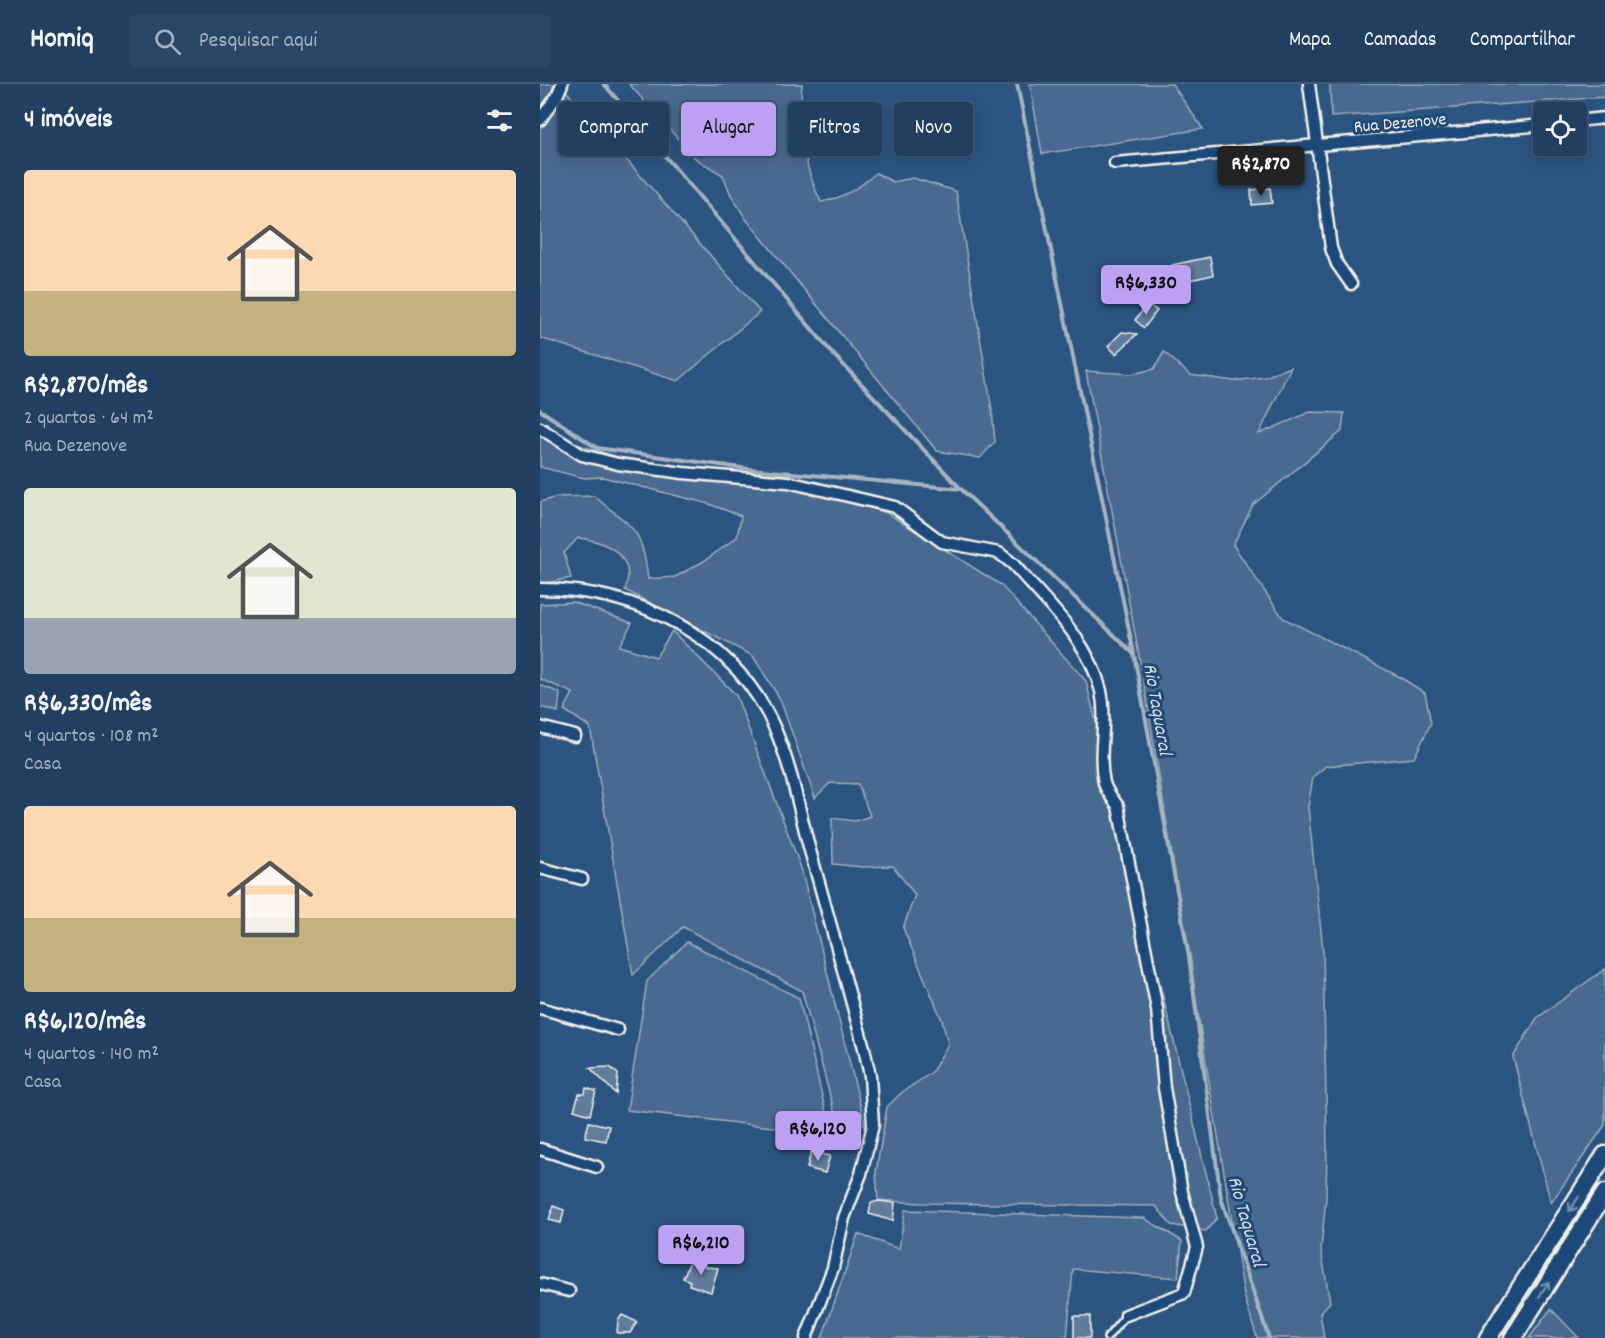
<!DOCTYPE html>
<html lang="pt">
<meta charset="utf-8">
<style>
:root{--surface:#213f61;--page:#294667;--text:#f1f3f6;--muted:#a2afbd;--line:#3e5876;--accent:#bca0f2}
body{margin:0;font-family:Dekko,sans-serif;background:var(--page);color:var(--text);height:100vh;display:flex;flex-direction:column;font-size:22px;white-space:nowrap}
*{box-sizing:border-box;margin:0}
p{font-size:20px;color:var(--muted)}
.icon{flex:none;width:33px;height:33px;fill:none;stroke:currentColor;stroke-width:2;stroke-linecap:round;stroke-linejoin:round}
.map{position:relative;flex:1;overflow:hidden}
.panel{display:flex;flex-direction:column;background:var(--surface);width:540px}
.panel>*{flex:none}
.banner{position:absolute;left:18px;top:18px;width:570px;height:54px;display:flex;gap:12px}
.tools{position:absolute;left:993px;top:18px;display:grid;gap:12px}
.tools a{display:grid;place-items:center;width:54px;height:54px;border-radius:6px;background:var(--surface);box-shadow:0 3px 15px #0003,0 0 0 2px var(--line);font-size:30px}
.price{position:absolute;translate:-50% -51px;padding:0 14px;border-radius:6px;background:var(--accent);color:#111;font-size:20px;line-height:39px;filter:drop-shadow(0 2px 3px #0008)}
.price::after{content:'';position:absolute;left:50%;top:36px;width:18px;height:14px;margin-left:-9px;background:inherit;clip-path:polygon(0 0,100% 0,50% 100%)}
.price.selected{background:#222;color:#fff}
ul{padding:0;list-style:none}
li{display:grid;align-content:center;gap:12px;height:318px;padding:0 24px}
li span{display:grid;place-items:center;height:186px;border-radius:6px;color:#555}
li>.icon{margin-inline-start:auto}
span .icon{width:108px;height:108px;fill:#fffc;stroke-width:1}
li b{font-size:26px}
h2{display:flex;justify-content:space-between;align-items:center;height:72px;padding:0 24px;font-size:26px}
.tag{padding:0 21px;border-radius:6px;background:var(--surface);box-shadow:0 3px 15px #0003,0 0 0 2px var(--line);font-size:21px;line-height:54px}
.tag.selected{background:var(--accent);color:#111}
header{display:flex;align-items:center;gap:36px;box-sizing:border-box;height:84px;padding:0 30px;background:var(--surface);border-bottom:2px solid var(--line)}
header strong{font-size:28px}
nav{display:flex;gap:33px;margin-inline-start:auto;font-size:21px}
.search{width:420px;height:54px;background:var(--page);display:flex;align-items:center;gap:15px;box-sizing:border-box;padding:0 21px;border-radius:6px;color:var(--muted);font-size:22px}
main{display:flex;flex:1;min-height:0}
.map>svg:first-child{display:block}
.green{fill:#496b90;stroke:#9eaebc;stroke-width:1.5}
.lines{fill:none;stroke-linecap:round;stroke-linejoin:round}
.stream{stroke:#a7b4c0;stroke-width:4}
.building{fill:#5e7b9a;stroke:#f4f1e8;stroke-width:1.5}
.service-casing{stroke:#f4f1e8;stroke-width:10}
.minor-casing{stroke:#f4f1e8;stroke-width:15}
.primary-casing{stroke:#f4f1e8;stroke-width:21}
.service{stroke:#1f4a7a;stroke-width:5}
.minor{stroke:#1f4a7a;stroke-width:10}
.primary{stroke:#1f4a7a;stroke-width:16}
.oneway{stroke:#748da6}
.labels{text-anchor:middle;stroke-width:6;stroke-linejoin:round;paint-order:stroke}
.street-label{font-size:18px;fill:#f4f1e8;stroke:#1f4a7a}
.water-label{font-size:20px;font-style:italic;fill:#dadddb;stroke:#1f4a7a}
</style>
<header>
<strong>Homiq</strong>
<div class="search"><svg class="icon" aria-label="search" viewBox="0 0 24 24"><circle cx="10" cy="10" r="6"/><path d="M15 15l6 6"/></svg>Pesquisar aqui</div>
<nav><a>Mapa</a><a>Camadas</a><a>Compartilhar</a></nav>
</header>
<main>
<section class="panel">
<h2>4 imóveis<svg class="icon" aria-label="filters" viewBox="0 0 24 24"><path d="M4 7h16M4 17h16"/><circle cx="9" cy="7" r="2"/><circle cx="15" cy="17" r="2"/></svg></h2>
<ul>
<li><span style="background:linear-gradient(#ffd9b3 65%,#c2b280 0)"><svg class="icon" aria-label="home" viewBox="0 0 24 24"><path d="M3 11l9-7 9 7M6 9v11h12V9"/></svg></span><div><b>R$2,870/mês</b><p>2 quartos · 64 m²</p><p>Rua Dezenove</p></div></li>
<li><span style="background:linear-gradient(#dfe7d0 70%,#9aa5b1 0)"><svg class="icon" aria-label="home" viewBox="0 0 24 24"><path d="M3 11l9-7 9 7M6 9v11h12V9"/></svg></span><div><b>R$6,330/mês</b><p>4 quartos · 108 m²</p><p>Casa</p></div></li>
<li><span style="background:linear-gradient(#ffd9b3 60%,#c2b280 0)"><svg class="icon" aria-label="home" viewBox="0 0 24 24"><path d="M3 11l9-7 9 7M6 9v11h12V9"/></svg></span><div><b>R$6,120/mês</b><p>4 quartos · 140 m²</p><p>Casa</p></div></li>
</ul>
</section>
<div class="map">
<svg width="1065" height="1254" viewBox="0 0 1065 1254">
<rect width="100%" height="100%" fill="#2c5481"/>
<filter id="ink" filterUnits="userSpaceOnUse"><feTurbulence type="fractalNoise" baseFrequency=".0167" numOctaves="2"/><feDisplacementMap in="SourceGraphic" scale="12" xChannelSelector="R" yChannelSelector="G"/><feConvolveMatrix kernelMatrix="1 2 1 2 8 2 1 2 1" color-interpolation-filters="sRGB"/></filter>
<g filter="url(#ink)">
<g class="green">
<polygon points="0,0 20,0 220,228 138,297 0,254"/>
<path d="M89,0h173c-4,42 0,79 19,118 22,-4 38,-14 55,-29l17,9 20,-4 43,13 36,219 3,32 -15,16 -43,-7 -191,-232 -15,-24 -8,-20 -27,-16z"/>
<polygon points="490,0 632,0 663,45 502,70"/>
<polygon points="790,0 1065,0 1065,13 791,33"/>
<polygon points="624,268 650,291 694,297 725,293 751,283 719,350 770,328 804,329 802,347 713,421 693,461 743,534 860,593 885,609 891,639 874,674 786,682 773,693 768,723 783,866 787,1062 786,1113 781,1166 790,1218 780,1229 784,1254 717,1254 704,1211 602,588 546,287 591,290 614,285"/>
<path d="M0,349l127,39 121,10 99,31 114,72 85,96 131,537 -11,13 -35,-6 -15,-19 -236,-3 -42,-3 -2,-28 11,-65 14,-14 31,-21 16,-28 -6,-24 -39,-92 12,-33 -22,-29 -31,1 -29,-3 -1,-46 23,3 15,-5 -12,-32 -28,-1 -15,15 -35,-99 -27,-43 -128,-66c12,-33 -17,-49 -47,-52l-14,15 7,25 -31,6v-82l17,-5 37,-1c39,33 48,30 54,83l27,-2 29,-16 33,-24 4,-21 -32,-12 -106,-27 -19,1 -44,-11z"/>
<polygon points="33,518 92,539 79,562 116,573 132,547 196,611 261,784 325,1040 296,1034 262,907 143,843 93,891 50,643 24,626 33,609 0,595 0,520"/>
<polygon points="0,601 20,609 18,628 0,623"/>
<polygon points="147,858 259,914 291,1050 87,1026 107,897"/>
<polygon points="1065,885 1065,1041 1011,1119 973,973 997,934"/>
<polygon points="365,1126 604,1134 642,1157 638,1194 533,1185 527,1254 282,1254 318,1150 359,1165"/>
<polygon points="1011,1225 1039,1254 989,1254"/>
</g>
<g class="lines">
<g class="stream">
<polyline points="64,0 293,270 420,404"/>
<polyline points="477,0 594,570 649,873 681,1114 729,1254"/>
<polyline points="0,326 57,364 209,385 421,405 594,570"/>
</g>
</g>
<g class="building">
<polygon points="730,104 732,119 712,121 711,106"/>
<polygon points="670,173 673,191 636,199 632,181"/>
<polygon points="608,220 617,227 604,244 595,236"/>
<polygon points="582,248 597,250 576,270 568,262"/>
<polygon points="70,983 78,990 76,1010 50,984"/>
<polygon points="46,1004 56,1007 50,1031 34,1026 39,1010 45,1010"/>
<polygon points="49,1038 69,1042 66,1057 45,1053"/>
<polygon points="271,1068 290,1072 285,1089 267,1084"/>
<polygon points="339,1117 355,1119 353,1137 329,1130 331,1119"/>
<polygon points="13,1122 24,1126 21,1139 9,1136"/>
<polygon points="151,1175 167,1183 178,1184 171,1208 149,1201 150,1197 143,1194"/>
<polygon points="82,1231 97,1238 90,1249 77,1249 78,1237"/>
<rect x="534" y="1232" width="16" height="22"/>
</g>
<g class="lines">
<g class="service-casing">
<polyline id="service" points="567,1254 586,1231"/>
</g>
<g class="minor-casing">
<g id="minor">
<polyline points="769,0 791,164 797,180 811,200"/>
<polyline points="0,36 17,12 22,0"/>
<polyline points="1036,37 1065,34"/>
<polyline points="575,79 1004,41"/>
<path d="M0,344l42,27 36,9 65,9 105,9 107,25 47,35 57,11 14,11c34,39 76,76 88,127 7,31 -4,61 3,92 2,8 9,16 14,23l39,203 7,79 18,104 15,55 -13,46 -58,22"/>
<path d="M0,505c97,0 195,48 235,140 16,37 24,79 34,118 19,67 37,134 55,201l6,28 3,49 -12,49 -17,44 -11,50 -27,70"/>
<polyline points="0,643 35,652"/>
<polyline points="0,784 42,795"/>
<polyline points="0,924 78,946"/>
<polyline points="0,1065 57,1083"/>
<polyline points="0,1200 29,1207"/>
</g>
</g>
<g class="primary-casing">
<g id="primary">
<polyline points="948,1254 1065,1071"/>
<polyline points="973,1254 1065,1109"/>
</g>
</g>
<use href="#service" class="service"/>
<use href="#minor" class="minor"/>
<use href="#primary" class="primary"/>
</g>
<defs><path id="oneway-shaft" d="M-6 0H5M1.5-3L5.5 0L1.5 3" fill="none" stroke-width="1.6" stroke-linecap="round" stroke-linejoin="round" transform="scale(1.5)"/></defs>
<g class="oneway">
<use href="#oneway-shaft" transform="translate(1034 1120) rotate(123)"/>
<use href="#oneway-shaft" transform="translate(1004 1205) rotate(-58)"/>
</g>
</g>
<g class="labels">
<g class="street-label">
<text transform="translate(860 38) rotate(-5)" y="6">Rua Dezenove</text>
</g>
<g class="water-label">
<text transform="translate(619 625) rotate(80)" y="7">Rio Taquaral</text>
<text transform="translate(708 1137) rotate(74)" y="7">Rio Taquaral</text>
</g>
</g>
</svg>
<div class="tools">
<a><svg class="icon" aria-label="locate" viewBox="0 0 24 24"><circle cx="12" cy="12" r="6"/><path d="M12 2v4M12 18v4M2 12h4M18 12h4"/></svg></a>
</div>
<b class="price selected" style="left:721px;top:113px">R$2,870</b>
<b class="price" style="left:606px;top:232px">R$6,330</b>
<b class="price" style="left:278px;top:1078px">R$6,120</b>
<b class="price" style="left:161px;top:1192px">R$6,210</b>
<div class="banner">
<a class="tag">Comprar</a>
<a class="tag selected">Alugar</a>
<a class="tag">Filtros</a>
<a class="tag">Novo</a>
</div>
</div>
</main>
